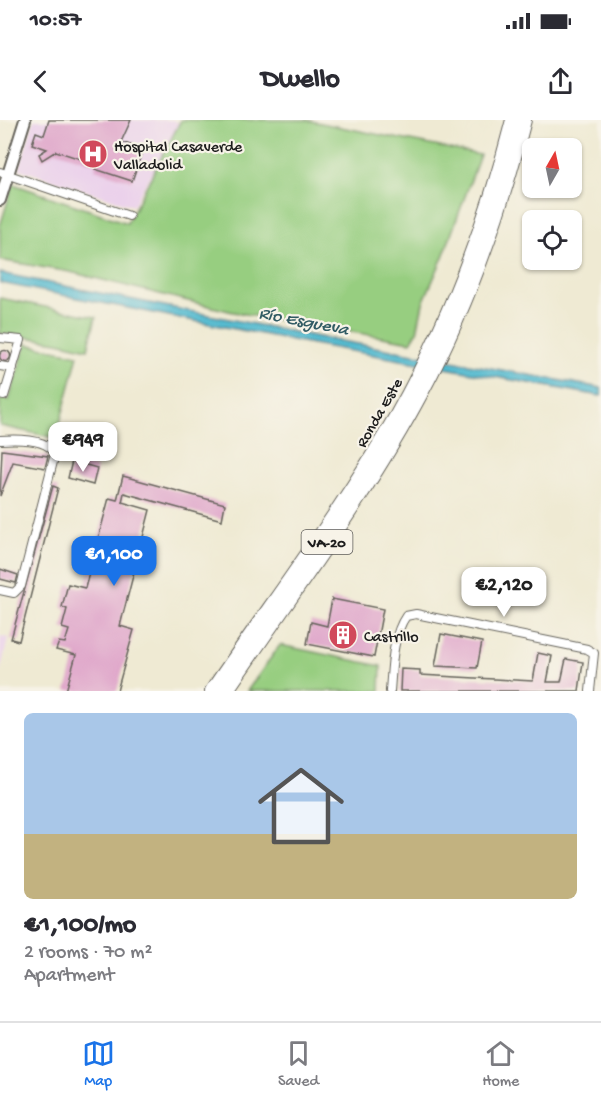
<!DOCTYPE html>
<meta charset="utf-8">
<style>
:root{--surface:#fff;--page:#f7f7f7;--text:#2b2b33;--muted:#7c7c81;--line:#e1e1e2;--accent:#1a73e8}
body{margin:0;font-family:"Gochi Hand",sans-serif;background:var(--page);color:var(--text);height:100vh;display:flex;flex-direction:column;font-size:22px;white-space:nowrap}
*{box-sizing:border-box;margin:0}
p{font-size:20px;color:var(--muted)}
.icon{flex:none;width:33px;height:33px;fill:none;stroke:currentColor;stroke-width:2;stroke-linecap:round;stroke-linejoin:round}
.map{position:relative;height:571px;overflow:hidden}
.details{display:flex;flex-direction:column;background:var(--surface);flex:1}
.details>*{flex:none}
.needle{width:39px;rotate:9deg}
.tools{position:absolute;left:522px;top:18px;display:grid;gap:12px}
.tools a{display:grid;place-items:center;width:60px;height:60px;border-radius:9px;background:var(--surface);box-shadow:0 2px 4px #0004;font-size:30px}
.price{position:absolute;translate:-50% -51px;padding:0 14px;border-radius:12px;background:#fff;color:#222;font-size:20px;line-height:39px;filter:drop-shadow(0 2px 3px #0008)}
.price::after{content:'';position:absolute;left:50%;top:36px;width:18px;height:14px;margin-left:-9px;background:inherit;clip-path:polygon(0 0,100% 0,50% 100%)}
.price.on{background:var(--accent);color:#fff}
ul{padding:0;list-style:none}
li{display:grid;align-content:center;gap:12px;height:318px;padding:0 24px}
li span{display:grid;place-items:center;height:186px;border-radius:9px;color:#555}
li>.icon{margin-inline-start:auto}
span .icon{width:108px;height:108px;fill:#fffc;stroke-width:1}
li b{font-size:26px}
.status{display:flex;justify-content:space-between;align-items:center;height:42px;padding:0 30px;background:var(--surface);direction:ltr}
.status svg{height:16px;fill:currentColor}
header{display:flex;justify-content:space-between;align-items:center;height:78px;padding:0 24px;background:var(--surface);font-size:27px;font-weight:700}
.tabs{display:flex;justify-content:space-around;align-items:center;height:84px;border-top:2px solid var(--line);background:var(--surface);font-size:16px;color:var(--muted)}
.tabs a{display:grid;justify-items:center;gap:3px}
.tabs .on{color:var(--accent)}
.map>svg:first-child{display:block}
.built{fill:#ebd1eb}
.green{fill:#97ce80;stroke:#5a754e;stroke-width:1.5}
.water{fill:#51b9cf;stroke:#366a76;stroke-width:1.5}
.building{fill:#e0a8cb}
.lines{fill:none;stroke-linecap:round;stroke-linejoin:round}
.street-casing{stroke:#66645c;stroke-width:10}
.secondary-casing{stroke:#66645c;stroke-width:14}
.highway-casing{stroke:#66645c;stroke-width:16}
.street{stroke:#fff;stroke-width:8}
.secondary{stroke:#fff;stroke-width:10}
.highway{stroke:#fff;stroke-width:14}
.labels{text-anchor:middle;stroke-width:4.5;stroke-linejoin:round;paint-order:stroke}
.shield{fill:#f7f3e8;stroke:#5e5c59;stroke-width:1.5}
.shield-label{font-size:15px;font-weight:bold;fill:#1c1c1c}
.poi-label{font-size:16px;fill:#1c1c1c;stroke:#f7f3e8;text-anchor:start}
.street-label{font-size:16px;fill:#1c1c1c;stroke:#f7f3e8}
.water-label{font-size:18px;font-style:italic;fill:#315b64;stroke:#f7f3e8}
</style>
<div class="status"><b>10:57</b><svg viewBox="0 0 49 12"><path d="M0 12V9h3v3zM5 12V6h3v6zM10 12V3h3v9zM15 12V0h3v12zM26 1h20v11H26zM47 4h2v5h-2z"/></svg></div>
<header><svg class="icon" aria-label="back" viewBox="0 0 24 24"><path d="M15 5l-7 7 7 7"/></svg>Dwello<svg class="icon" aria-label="share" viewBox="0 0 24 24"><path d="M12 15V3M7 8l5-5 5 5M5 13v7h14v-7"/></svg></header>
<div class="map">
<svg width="601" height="571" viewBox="0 0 601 571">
<rect width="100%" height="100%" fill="#f7f3e8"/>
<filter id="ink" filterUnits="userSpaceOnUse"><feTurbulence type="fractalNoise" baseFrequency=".0167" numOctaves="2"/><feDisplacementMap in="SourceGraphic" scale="12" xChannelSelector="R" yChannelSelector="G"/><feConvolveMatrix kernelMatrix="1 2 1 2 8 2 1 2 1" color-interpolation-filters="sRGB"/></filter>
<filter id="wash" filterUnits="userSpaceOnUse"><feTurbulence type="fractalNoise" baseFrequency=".008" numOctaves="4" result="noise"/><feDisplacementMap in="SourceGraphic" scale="24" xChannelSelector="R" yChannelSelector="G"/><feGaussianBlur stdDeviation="1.35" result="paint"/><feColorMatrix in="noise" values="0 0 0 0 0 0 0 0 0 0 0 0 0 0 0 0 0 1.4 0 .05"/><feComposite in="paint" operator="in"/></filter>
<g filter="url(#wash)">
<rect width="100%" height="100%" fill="#efead3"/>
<g class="built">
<polygon points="34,0 172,0 180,3 133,86 19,49"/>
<polygon points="0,516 8,518 0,552"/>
</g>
<g class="green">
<polygon points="181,0 306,0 480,35 443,137 423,183 417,212 411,222 233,192 70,152 0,140 0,106 13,64 127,103"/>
<polygon points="0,178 96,197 88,229 58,222 0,213"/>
<polygon points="26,224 78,235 56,318 0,306 0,279 9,280"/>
<polygon points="280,525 381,546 380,571 247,571"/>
</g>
<polygon class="water" points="0,153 314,216 601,268 601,276 312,224 0,163"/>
<g id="blocks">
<g class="building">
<polygon points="49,0 131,0 121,22 143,29 132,61 95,49 96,44 56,31 42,40 39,34 47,29 32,24 36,12 44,15"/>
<circle cx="5" cy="236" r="5.5"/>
<polygon points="2,330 48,336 45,348 13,342 0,376"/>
<polygon points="72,341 97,348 93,365 68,358"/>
<polygon points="123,356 225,384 222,400 124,373 122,382 150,390 120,506 134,510 117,571 66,571 76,535 56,530 59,522 65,523 69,510 62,508 67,489 62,487 68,464 85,468 109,378 117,380"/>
<polygon points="53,366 58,368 19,521 11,519"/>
<polygon points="0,449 18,455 16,463 0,459"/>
<polygon points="332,479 383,489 374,537 307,524 311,502 327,506"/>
<polygon points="441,514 482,522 477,548 435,546"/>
<polygon points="538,533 552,536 547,562 561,562 566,539 583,542 579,571 400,571 401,549 420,550 420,555 533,561"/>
</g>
</g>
</g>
<g filter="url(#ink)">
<use href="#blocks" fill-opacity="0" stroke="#66645c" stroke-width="1.5"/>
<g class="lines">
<g class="street-casing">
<g id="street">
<polyline points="0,52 129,96"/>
<polyline points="0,218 21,220 4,276 0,275"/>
<polyline points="0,246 13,248"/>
<path d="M0,320c15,-1 48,-2 55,14l-34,132 -7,7 -14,-3"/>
<path d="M390,571c2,-23 2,-55 16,-75l10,-2 171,35 7,4 -4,38"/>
</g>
</g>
<g class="secondary-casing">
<polyline id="secondary" points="0,80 25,0"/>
</g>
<g class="highway-casing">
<g id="highway">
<path d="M212,571c62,-91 130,-180 185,-276 52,-93 90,-192 116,-295"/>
<path d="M226,571c66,-98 141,-196 196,-300 46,-86 78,-177 102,-271"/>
</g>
</g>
<use href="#street" class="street"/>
<use href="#secondary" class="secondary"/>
<use href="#highway" class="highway"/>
</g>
</g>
<defs>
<g id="hospital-disc" transform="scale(1.5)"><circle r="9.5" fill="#d1495b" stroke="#f7f3e8"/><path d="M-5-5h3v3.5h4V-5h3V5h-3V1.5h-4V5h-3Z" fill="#fff"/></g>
<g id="building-disc" transform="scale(1.5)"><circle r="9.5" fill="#d1495b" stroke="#f7f3e8"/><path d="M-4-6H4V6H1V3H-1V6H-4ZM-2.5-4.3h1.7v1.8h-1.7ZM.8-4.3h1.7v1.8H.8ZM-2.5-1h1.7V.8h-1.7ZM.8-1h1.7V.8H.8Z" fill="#fff"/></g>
</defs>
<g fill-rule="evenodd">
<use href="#hospital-disc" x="93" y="34"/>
<use href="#building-disc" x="343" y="515"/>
</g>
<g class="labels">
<rect class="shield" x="301.5" y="410" width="51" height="24" rx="4.5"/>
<g class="shield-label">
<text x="327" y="427">VA-20</text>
</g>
<g class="poi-label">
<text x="114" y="31">Hospital Casaverde<tspan x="114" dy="18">Valladolid</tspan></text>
<text x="364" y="521">Castrillo</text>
</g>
<g class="street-label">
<text transform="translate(378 292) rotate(-60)" y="6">Ronda Este</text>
</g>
<g class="water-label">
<text transform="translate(304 200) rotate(11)" y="6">Río Esgueva</text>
</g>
</g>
</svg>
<div class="tools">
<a><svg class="needle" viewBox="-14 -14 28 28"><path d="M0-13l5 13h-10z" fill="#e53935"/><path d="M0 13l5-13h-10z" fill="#7c7c81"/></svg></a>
<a><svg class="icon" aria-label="locate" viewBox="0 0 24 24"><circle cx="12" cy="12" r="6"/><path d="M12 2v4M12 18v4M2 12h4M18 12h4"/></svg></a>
</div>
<b class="price" style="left:83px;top:353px">€949</b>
<b class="price on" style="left:114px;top:467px">€1,100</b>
<b class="price" style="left:504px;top:498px">€2,120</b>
</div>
<section class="details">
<ul>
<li><span style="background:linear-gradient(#a9c7e8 65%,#c2b280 0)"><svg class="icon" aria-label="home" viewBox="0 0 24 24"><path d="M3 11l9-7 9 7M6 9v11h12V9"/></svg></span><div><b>€1,100/mo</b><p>2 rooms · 70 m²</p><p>Apartment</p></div></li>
</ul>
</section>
<nav class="tabs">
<a class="on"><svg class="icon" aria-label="map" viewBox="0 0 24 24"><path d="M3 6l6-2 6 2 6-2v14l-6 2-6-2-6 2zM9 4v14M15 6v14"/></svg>Map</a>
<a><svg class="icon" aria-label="saved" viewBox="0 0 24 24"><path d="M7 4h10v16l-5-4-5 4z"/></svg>Saved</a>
<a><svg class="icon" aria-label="home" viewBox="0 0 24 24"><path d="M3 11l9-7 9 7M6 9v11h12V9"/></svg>Home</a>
</nav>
